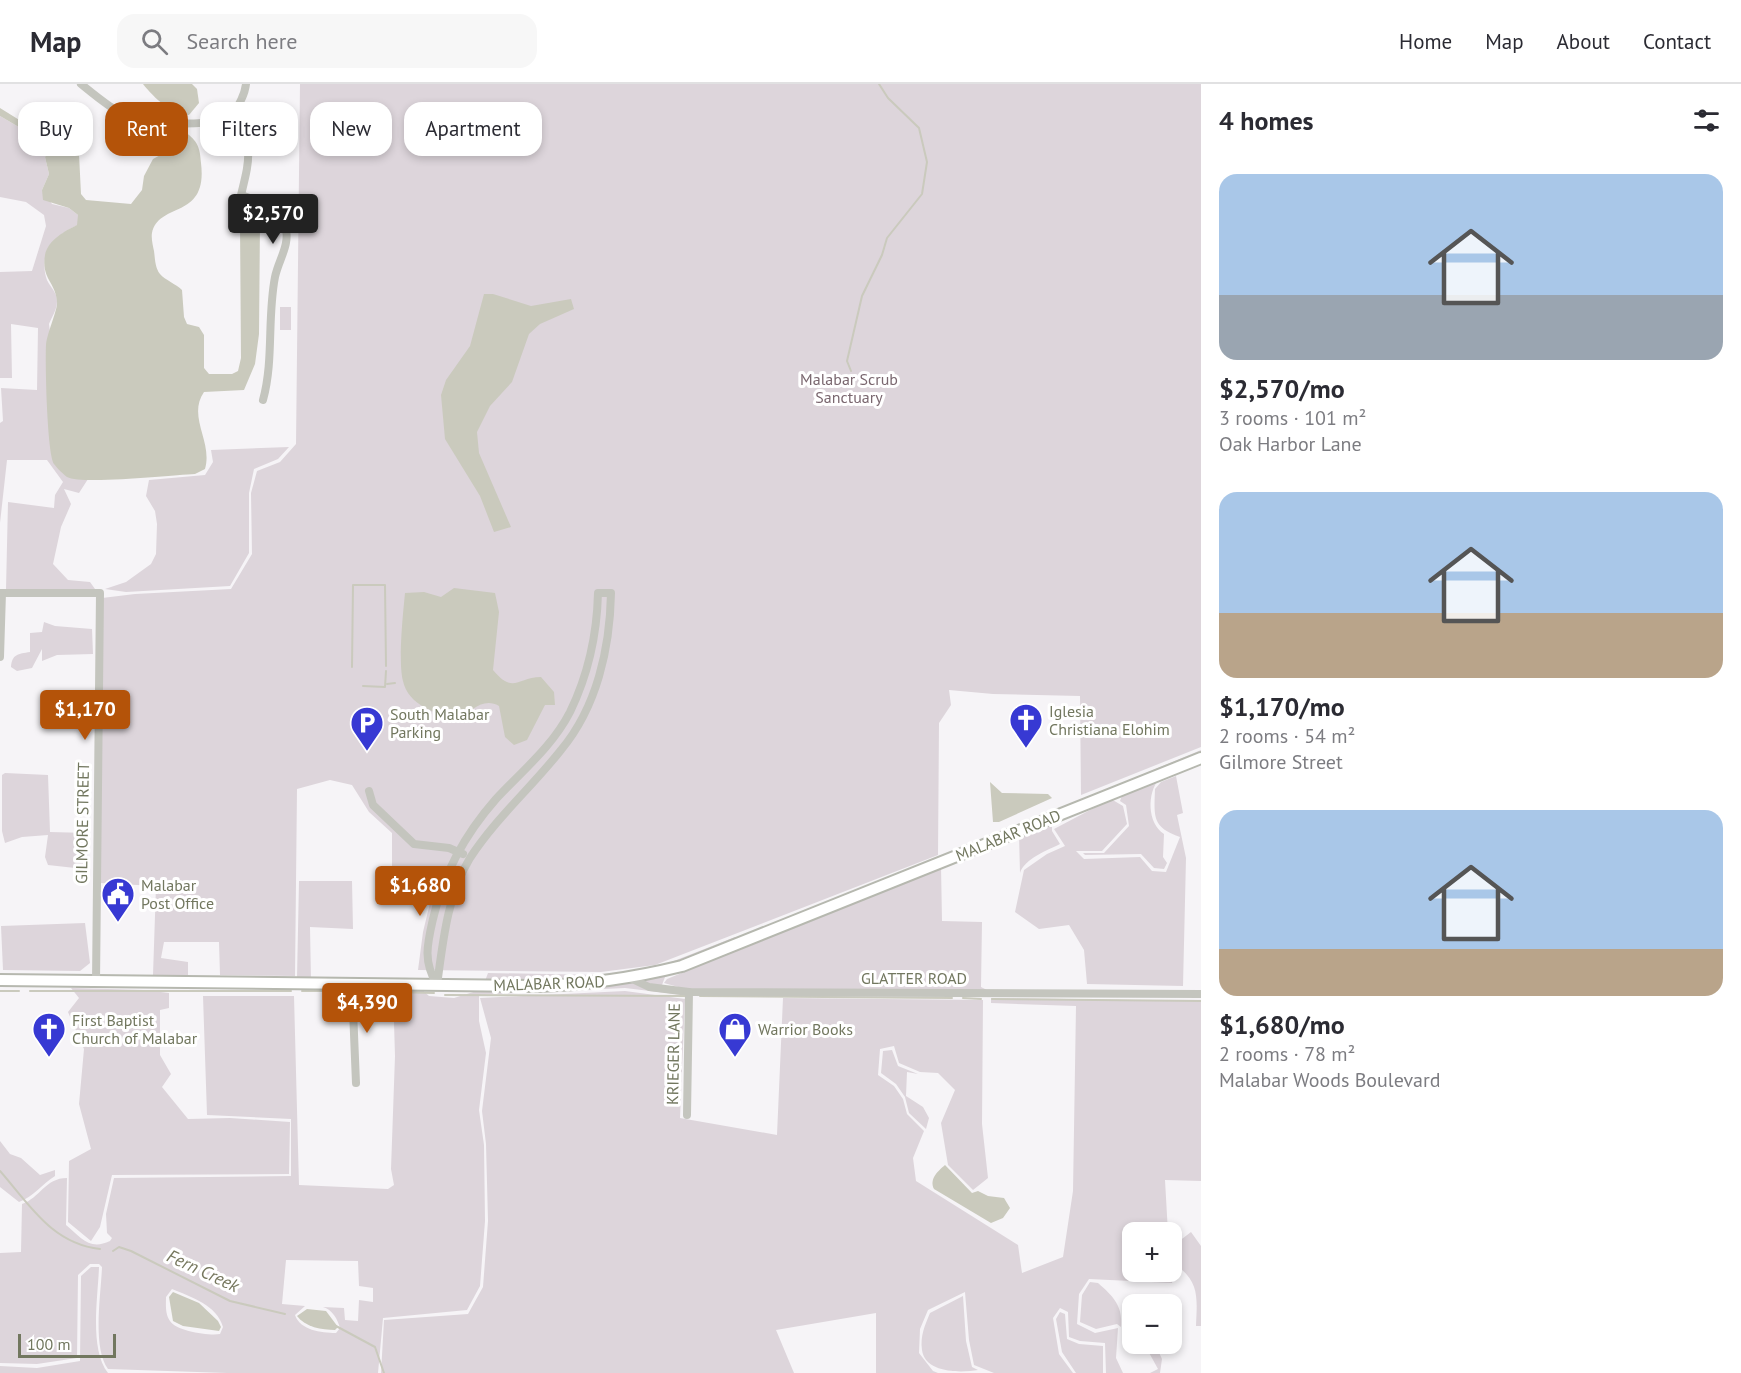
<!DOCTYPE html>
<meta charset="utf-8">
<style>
:root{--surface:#fff;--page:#f7f7f7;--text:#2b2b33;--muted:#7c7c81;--line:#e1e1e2;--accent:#b45309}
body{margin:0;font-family:"PT Sans",sans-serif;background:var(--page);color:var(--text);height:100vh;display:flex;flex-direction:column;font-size:22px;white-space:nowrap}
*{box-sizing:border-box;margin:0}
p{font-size:20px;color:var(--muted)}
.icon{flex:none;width:33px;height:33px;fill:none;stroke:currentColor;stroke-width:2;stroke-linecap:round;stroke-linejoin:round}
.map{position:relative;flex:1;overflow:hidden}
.sheet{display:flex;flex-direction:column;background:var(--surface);width:540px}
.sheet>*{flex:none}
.guide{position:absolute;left:18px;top:18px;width:570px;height:54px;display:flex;gap:12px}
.fabs{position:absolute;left:1122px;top:1138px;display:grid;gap:12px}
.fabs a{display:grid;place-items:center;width:60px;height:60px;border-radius:12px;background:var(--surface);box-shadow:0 3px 9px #0003;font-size:30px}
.scale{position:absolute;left:18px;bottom:15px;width:98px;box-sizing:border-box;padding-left:6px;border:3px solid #72775f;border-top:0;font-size:16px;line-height:21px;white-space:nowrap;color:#72775f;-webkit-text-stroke:4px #fff;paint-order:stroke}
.price{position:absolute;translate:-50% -51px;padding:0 14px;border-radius:6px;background:var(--accent);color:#fff;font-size:20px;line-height:39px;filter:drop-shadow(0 2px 3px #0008)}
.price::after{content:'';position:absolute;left:50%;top:36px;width:18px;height:14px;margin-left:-9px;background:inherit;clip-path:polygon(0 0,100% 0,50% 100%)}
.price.on{background:#222;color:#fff}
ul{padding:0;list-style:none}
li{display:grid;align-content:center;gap:12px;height:318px;padding:0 18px}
li span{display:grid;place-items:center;height:186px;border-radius:18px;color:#555}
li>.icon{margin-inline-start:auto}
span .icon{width:108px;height:108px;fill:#fffc;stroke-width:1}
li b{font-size:26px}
h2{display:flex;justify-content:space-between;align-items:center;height:72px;padding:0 18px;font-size:26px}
.tag{padding:0 21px;border-radius:18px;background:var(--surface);box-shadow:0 3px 9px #0003;font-size:21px;line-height:54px}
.tag.on{background:var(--accent);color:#fff}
header{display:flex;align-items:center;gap:36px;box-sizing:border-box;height:84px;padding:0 30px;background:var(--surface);border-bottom:2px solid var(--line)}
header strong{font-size:28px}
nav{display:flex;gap:33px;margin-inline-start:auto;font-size:21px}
.search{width:420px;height:54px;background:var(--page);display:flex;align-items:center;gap:15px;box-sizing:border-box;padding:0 21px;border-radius:18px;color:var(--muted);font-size:22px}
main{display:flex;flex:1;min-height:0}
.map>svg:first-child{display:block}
.green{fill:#ddd5db;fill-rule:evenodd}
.water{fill:#cacabd}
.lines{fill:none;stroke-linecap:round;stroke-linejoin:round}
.stream{stroke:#cacabd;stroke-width:2}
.major-casing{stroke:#b6b8af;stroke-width:14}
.minor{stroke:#c4c5be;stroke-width:8}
.major{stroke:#fff;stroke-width:10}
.labels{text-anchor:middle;stroke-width:6;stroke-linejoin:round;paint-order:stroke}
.park-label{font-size:16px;fill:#7a676f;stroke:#fff}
.poi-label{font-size:16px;fill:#72775f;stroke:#fff;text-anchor:start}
.street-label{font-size:16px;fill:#72775f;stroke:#fff}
.water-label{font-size:18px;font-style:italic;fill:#77785f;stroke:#fff}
</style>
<header>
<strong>Map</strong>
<div class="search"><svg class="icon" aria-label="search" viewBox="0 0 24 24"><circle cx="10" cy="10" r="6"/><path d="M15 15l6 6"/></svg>Search here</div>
<nav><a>Home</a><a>Map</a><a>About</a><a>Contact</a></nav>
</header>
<main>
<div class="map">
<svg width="1201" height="1289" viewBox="0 0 1201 1289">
<rect width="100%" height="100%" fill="#f6f4f7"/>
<g class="green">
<polygon points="300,0 1201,0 1201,663 1081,711 1080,612 993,610 949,606 951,621 939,639 938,771 655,881 601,888 418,886 423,848 436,794 392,795 392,749 369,728 352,701 330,696 297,705 295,892 220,891 219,858 164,858 161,874 188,878 188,892 153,891 156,802 100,799 102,514 135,510 231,505 252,470 251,409 257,387 280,378 296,360"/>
<path d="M0,32l46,27 3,7 -4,7 4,17 -7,16 10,14 17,4 9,7v10c-22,10 -39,25 -32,52 2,9 11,13 11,25 0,7 -5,15 -8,22l19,153 20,2 -9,14 -15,-4 7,15 -10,23 -8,37 15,16 22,2 5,7h-89l2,-87 46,6 1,-13 8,-13 -16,-22h-40l-7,63v-100l3,-2 -2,-33 36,2 1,-62 -27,-4 1,54h-12v-106l32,-1 14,-45 -2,-11 -18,-13 -26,-5z"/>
<rect x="280" y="223" width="11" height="23"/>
<polygon points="289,363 278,375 254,385 249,409 249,469 230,502 126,508 105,505 126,498 151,480 156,470 157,440 155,427 146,412 149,396 205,391 213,378 211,366"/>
<path d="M44,538l11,4 37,3 1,25 -36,1 -15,6v-12l-10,19 -15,3 -6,-4c1,-13 7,-13 19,-15v-19l12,-1z"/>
<polygon points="1201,666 1201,670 1029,738"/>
<polygon points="5,689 48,691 50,748 88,749 88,782 84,785 48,781 45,773 48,751 22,753 5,759 2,747 2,691"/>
<path d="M1176,692l7,37 -6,2 9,43 -3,128 -96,-2 -3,-34 -15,-25 -30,4 -24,-17 9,-42 23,-16 18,-8 -11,-17 57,-30 12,7 4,18 -25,27h-26l8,8 56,-2 12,14 14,1 14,-35c-28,-10 -26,-20 -25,-48l6,-7z"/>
<path d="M1159,695c-12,14 -12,44 5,55l-1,23 4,6 -3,6 -10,-1 -13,-14 -56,1 -2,-2h21l25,-27 -3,-21 -6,-4 3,-8z"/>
<path d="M1087,724l-35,18v5l8,13c-12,6 -36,15 -40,29l-1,-38z"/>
<polygon points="941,782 942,837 982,838 981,903 987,906 689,906 664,899 667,895"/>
<polygon points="299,797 352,797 353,845 310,843 311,897 297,894"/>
<polygon points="85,839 90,879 80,887 3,886 1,842"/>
<path d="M735,853l1,3c-35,14 -70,28 -107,34 -47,9 -96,7 -144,7l3,-8 113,2 23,-2 32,-5z"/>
<path d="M738,865l-73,28 -3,8 21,10 -58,-7 -146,7v26l7,32 -7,57 5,35 1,76 -5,65 -13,24 -84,8 -5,55h-151l-119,-4c-16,-22 -7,-74 -6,-102l-3,-3h-9l-12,11 -1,83 -40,6 -37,-1v-110l21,-1 1,-48c18,-6 23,-26 45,-26l-1,47c15,12 23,26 44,16l2,-3 -5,-5 -1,-19 8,-36 177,-2v-57l-84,-4 -4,-119h91l5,189 89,4 6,-4 -3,-16 4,-113 -2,-68h27l9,8 25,2 29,-9h94zM286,1176l72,1 1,25 14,2v14l-14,-2 -1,21 -13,-1 -1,-12 -21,-1c9,2 15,13 17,21l-4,5c-15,0 -36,-3 -41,-18l10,-9 -23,-2zM172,1205c19,8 45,16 51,38l-3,7c-11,2 -44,-3 -50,-13 -5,-7 -4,-16 -4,-24z"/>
<polygon points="71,904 144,906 169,909 169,924 160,926 160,971 171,990 162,1003 188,1035 230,1034 290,1038 289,1090 112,1091 100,1143 91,1157 68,1138 69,1077 91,1065 79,1020 84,965 68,928 79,914"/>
<path d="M625,907l60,8 -5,119 97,17 6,-137 200,2 -1,124 6,54 -15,12 -25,-25 -7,-42 14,-33 -17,-17 -18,-1 -21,-9 -5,-17 -14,3 -2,26 16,11 9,13 4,15 17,17 -11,27 3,23 102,64 4,28 41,-16 10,-66 3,-185 -85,-3v-5l210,3v180l-36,-1 3,53h-36v39h40v-31l6,1 13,-10 10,14v80h-5c1,-26 4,-44 -19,-60l-5,17 -83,-4 -10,15 -2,30 18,9 23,-5 -2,30 7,15h-17l-1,-30 -25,-2 -11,-4 -1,-25 -8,-4 -7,10 6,36 14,19h-79l-20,-8 -5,-25 -4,-48 -37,18 -8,19 -1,24 14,18 5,2h-62v-60l-100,17 18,43h-413l3,-53 84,-6 15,-27 5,-66 -2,-77 -4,-33 9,-73 -11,-40z"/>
<polygon points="892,966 898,982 918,990 907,988 906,1012 923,1023 929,1034 926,1045 909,1029 905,1013 896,1000 881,989 883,967"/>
<path d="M0,1057l10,13 11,4 19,17 15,-5v6c-13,8 -22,21 -36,26l-19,-15z"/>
<path d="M91,1183h8c-1,30 -10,82 9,106h-108v-7l37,2 43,-7 1,-85z"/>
<path d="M1090,1198l8,1c15,13 25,23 23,44l-4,-3 -21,5 -16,-7 2,-27z"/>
<path d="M963,1212l3,45 6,26 6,3c-18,3 -53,3 -56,-20 -2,-14 3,-25 8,-37z"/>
<polygon points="1060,1228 1065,1230 1067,1255 1079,1260 1103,1262 1103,1289 1076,1289 1062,1268 1056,1235"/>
<polygon points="1140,1260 1156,1262 1162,1275 1160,1289 1150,1289 1158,1285 1147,1265"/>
</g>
<g class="water">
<path d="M143,0h49l5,5 2,14 -10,12c-18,-1 -35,-17 -46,-31z"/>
<path d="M0,24l45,28 12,1 5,-7 11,6 6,18 2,40 5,6 45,4 11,-14 2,-14 9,-17 11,-6 7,-13 14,-8c13,9 15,16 16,31 7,57 -42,38 -49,70 -1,5 1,13 2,18 1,7 1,17 6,23 5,6 16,10 22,16l2,27 3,7 12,3 5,8v33l5,6h23l6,-3 3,-13 -1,-135 4,-7 10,-1 6,6 -1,113 -4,30 -11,26 -40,2c-17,25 9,49 1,77l-10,5c-22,1 -113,11 -128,3 -3,-2 -11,-10 -13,-13 -7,-11 -9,-102 -8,-119 1,-12 12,-36 11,-43 -1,-20 -16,-23 -12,-47 3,-15 20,-24 32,-30l1,-10 -9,-7 -26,-8 -1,-10 7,-16 -4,-17 4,-7 -3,-7 -46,-27z"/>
<polygon points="484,210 493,210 531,222 571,215 574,225 540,240 529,250 512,298 490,322 477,348 479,369 511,443 494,448 480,412 445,355 441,311 446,296 470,262"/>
<path d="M454,504l41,5 4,19 -6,58c21,25 24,7 48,7l13,15 1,13h-10l-18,35 -13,5 -9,-8 -6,-31c-16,-9 -27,5 -42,13 -21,-5 -49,-14 -54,-38 -5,-19 0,-67 2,-88l19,-1 17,5z"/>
<polygon points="990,698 1002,709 1048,710 1052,714 999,738 993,738"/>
<path d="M945,1081l27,28 6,-2 10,5 16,2 6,10 -7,10 -12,5 -57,-34c-5,-10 4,-18 11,-24z"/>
<polygon points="173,1208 199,1219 218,1237 221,1243 219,1247 183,1242 173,1237 169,1213"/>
<path d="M307,1225l19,2 12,16 -3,3c-13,0 -30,-3 -38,-14z"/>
</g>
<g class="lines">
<g class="stream">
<polyline points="851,287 847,277 862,212 882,171 887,154 922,110 927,78 919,44 888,14 879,0"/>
<polyline points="352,583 353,501 385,501 386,582"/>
<polyline points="387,600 395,599"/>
<polyline points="363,602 385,603 386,587"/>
<polyline points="0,907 19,907"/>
<polyline points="30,907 291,907"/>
<polyline points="302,907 347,907"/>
<polyline points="358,907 434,909"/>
<polyline points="445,911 687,912"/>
<polyline points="700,912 952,914"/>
<polyline points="963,914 981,915"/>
<polyline points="992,915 1201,917"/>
<path d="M0,1087c29,33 52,73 100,78"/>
<polyline points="113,1167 119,1163 131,1167 230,1217 285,1230"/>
<polyline points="336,1242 375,1263 384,1289"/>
</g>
<g class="major-casing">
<path id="major" d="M0,896l536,6c50,-1 97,-8 146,-20l519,-208"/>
</g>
<g class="minor">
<path d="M81,0c16,13 36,30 55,35 21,4 80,10 96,-6 7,-6 13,-20 14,-29"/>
<path d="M232,30c22,32 18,44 9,81 16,6 38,11 44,29 6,21 -6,34 -10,53 -8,41 -1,83 -12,123"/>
<polyline points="0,509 100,509 96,898"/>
<path d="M598,509h13c-1,55 -14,114 -50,157 -29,37 -65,68 -91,108 -23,38 -27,84 -33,127 -14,-24 -10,-40 -4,-66 10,-44 33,-86 63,-120 26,-28 56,-52 74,-87 18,-37 27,-78 28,-119z"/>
<polyline points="0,573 2,509"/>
<polyline points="369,707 373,721 414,760 449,764 463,770"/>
<polyline points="630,894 649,903 689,908 1201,910"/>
<polyline points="352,901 356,999"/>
<polyline points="687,1031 689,908"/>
</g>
<use href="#major" class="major"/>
</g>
<defs>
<g id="church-pin" transform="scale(1.725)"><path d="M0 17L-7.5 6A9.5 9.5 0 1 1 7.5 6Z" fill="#3739d3" stroke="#fff"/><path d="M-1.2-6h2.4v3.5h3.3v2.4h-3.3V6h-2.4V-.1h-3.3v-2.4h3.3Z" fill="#fff"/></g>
<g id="parking-pin" transform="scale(1.725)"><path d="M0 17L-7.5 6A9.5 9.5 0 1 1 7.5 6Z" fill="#3739d3" stroke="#fff"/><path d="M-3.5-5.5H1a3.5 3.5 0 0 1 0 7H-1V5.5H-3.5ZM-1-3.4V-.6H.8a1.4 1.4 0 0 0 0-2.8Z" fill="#fff"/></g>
<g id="civic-pin" transform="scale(1.725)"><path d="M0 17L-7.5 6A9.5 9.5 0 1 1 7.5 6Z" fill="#3739d3" stroke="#fff"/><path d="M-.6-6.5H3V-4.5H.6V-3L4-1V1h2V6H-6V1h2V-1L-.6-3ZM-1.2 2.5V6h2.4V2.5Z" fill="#fff"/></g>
<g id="shop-pin" transform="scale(1.725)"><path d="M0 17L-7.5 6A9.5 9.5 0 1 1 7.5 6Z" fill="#3739d3" stroke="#fff"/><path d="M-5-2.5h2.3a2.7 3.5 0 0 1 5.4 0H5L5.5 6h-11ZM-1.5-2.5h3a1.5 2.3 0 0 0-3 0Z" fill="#fff"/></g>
</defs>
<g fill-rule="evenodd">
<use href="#church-pin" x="1026" y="636"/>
<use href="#parking-pin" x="367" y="639"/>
<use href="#civic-pin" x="118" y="810"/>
<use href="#church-pin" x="49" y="945"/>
<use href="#shop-pin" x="735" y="945"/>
</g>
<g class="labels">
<g class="park-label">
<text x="849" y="301">Malabar Scrub<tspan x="849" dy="18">Sanctuary</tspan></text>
</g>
<g class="poi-label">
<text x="1049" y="633">Iglesia<tspan x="1049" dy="18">Christiana Elohim</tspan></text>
<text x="390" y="636">South Malabar<tspan x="390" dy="18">Parking</tspan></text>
<text x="141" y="807">Malabar<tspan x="141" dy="18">Post Office</tspan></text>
<text x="72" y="942">First Baptist<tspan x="72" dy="18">Church of Malabar</tspan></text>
<text x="758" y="951">Warrior Books</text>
</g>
<g class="street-label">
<text transform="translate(82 739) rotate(-89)" y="6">GILMORE STREET</text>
<text transform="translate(1008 751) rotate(-22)" y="6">MALABAR ROAD</text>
<text x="914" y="900">GLATTER ROAD</text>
<text transform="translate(549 899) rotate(-2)" y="6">MALABAR ROAD</text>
<text transform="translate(673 970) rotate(-89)" y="6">KRIEGER LANE</text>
</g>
<g class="water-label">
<text transform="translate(203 1187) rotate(25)" y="6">Fern Creek</text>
</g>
</g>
</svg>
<div class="fabs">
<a>+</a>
<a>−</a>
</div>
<div class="scale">100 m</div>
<b class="price on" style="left:273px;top:161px">$2,570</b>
<b class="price" style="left:85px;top:657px">$1,170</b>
<b class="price" style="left:420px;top:833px">$1,680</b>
<b class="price" style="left:367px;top:950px">$4,390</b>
<div class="guide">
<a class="tag">Buy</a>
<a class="tag on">Rent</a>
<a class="tag">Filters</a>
<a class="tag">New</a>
<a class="tag">Apartment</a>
</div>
</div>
<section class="sheet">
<h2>4 homes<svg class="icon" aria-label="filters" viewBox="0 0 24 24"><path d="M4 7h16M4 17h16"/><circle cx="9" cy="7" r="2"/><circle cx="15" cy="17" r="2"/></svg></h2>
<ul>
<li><span style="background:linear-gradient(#a9c7e8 65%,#9aa5b1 0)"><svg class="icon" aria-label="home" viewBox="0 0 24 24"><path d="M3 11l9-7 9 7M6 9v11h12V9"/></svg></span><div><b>$2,570/mo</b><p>3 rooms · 101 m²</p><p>Oak Harbor Lane</p></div></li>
<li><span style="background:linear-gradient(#a9c7e8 65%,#b9a48a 0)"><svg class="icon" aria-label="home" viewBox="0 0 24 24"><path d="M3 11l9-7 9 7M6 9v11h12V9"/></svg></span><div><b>$1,170/mo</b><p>2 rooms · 54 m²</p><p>Gilmore Street</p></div></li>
<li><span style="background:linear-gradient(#a9c7e8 75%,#b9a48a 0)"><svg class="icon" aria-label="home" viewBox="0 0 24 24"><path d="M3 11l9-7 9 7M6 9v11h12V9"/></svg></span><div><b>$1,680/mo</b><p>2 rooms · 78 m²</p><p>Malabar Woods Boulevard</p></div></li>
</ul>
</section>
</main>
